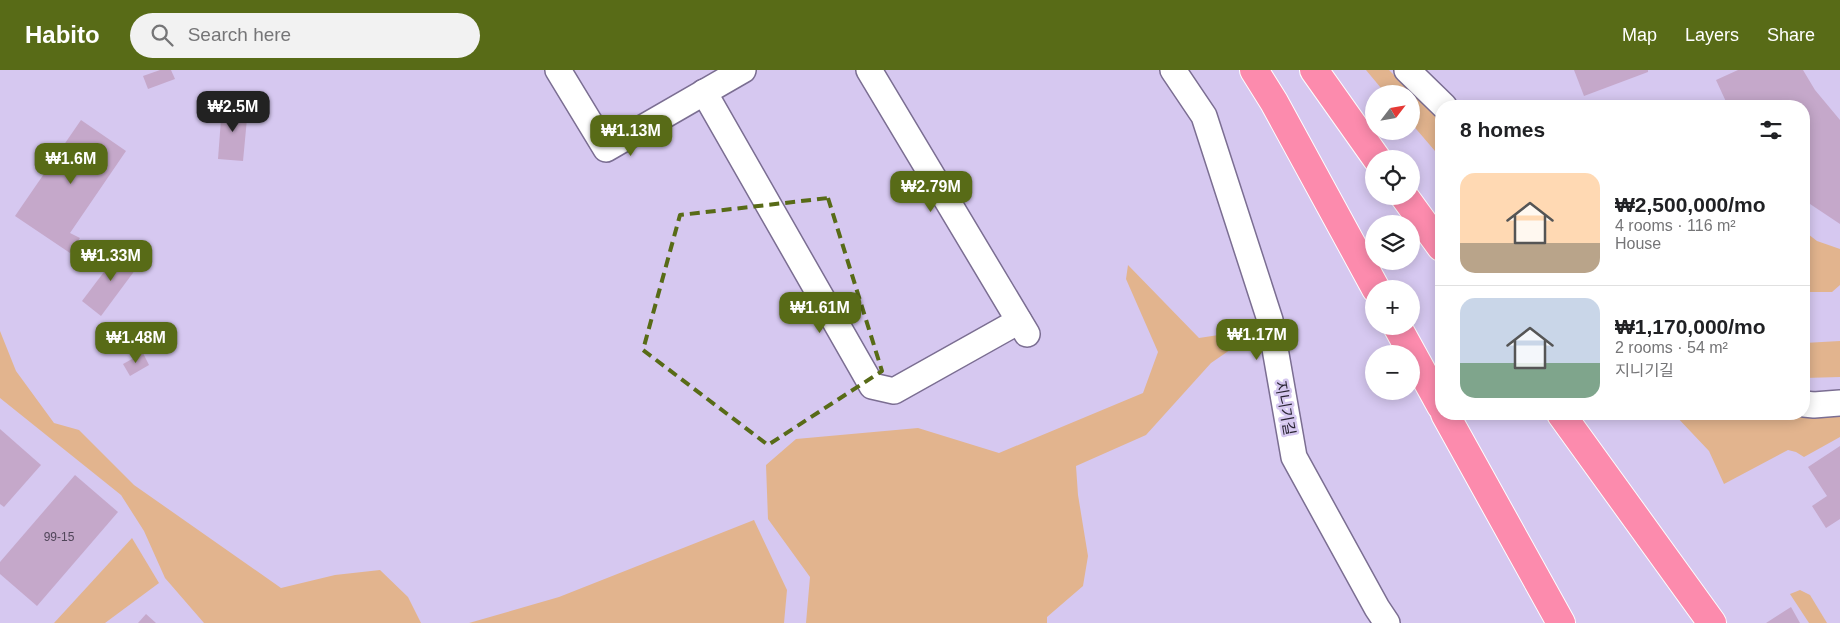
<!DOCTYPE html>
<meta charset="utf-8">
<style>
:root{--surface:#fff;--page:#f2f2f2;--text:#202124;--muted:#757577;--line:#e0e0e0;--accent:#586b17}
body{margin:0;font-family:Helvetica,"Noto Sans KR",sans-serif;background:var(--page);color:var(--text);height:100vh;display:flex;flex-direction:column;font-size:19px;white-space:nowrap}
*{box-sizing:border-box;margin:0}
p{font-size:16px;color:var(--muted)}
.icon{flex:none;width:28px;height:28px;fill:none;stroke:currentColor;stroke-width:2;stroke-linecap:round;stroke-linejoin:round}
.map{position:relative;flex:1;overflow:hidden}
.panel{position:absolute;left:1435px;top:30px;width:375px;height:320px;display:flex;flex-direction:column;background:var(--surface);border-radius:20px;box-shadow:0 2px 12px #0003}
.panel>*{flex:none}
.needle{width:32px;rotate:59deg}
.controls{position:absolute;left:1365px;top:15px;display:grid;gap:10px}
.controls a{display:grid;place-items:center;width:55px;height:55px;border-radius:50%;background:var(--surface);box-shadow:0 2px 12px #0003;font-size:25px}
.price{position:absolute;translate:-50% -42px;padding:0 11px;border-radius:10px;background:var(--accent);color:#fff;font-size:16px;line-height:32px;filter:drop-shadow(0 1px 2px #0008)}
.price::after{content:'';position:absolute;left:50%;top:30px;width:15px;height:11px;margin-left:-8px;background:inherit;clip-path:polygon(0 0,100% 0,50% 100%)}
.price.active{background:#222;color:#fff}
ul{padding:0;list-style:none}
li{display:flex;align-items:center;gap:15px;height:125px;padding:0 25px}
li+li{border-top:1px solid var(--line)}
li span{display:grid;place-items:center;flex:none;width:140px;height:100px;border-radius:15px;color:#555}
li>.icon{margin-inline-start:auto}
span .icon{width:60px;height:60px;fill:#fffc;stroke-width:1}
li b{font-size:21px}
h2{display:flex;justify-content:space-between;align-items:center;height:60px;padding:0 25px;font-size:21px}
header{display:flex;align-items:center;gap:30px;box-sizing:border-box;height:70px;padding:0 25px;background:var(--accent);color:#fff}
header strong{font-size:24px}
nav{display:flex;gap:28px;margin-inline-start:auto;font-size:18px}
.search{width:350px;height:45px;background:var(--page);display:flex;align-items:center;gap:12px;box-sizing:border-box;padding:0 18px;border-radius:28px;color:var(--muted);font-size:19px}
.map>svg:first-child{display:block}
.green{fill:#e2b48e}
.building{fill:#c5a8ca}
.lines{fill:none;stroke-linecap:round;stroke-linejoin:round}
.minor-casing{stroke:#7b6e92;stroke-width:28}
.motorway-casing{stroke:#fff;stroke-width:30}
.minor{stroke:#fff;stroke-width:25}
.motorway{stroke:#fc8bad;stroke-width:28}
.marked{fill:none;stroke:#586b17;stroke-width:4;stroke-dasharray:10 6;stroke-linejoin:round}
.labels{text-anchor:middle;stroke-width:5;stroke-linejoin:round;paint-order:stroke}
.number-label{font-size:12px;fill:#504559}
.street-label{font-size:15px;fill:#292433;stroke:#d6c8f0}
</style>
<header>
<strong>Habito</strong>
<div class="search"><svg class="icon" aria-label="search" viewBox="0 0 24 24"><circle cx="10" cy="10" r="6"/><path d="M15 15l6 6"/></svg>Search here</div>
<nav><a>Map</a><a>Layers</a><a>Share</a></nav>
</header>
<div class="map">
<svg width="1840" height="553" viewBox="0 0 1840 553">
<rect width="100%" height="100%" fill="#d6c8f0"/>
<g class="green">
<polygon points="1366,0 1389,0 1441,52 1441,88 1411,53 1411,24 1386,24"/>
<polygon points="1804,161 1817,171 1840,179 1840,215 1832,222 1804,222"/>
<polygon points="1128,195 1199,268 1238,262 1243,271 1211,293 1146,365 1076,396 1078,425 1088,486 1083,516 1047,547 1047,553 806,553 810,507 768,449 766,395 796,369 918,358 999,383 1143,323 1158,282 1126,209"/>
<polygon points="0,261 16,301 54,353 79,360 134,415 281,518 335,505 380,500 408,527 421,553 204,553 165,508 144,461 121,425 0,328"/>
<polygon points="1840,271 1840,307 1804,308 1804,273"/>
<polygon points="1840,340 1840,367 1804,387 1796,382 1788,380 1724,414 1709,381 1674,344 1807,345"/>
<polygon points="754,450 787,520 784,553 469,553 559,527"/>
<polygon points="132,468 159,513 105,553 54,553"/>
<polygon points="1800,520 1810,525 1827,553 1809,553 1790,524"/>
</g>
<g class="building">
<polygon points="160,0 171,0 175,9 148,19 143,6"/>
<polygon points="1574,0 1648,0 1648,2 1584,26"/>
<polygon points="1738,0 1803,0 1815,20 1840,50 1840,154 1804,130 1804,36 1728,36 1716,10"/>
<polygon points="222,36 248,38 243,91 218,89"/>
<polygon points="81,50 126,81 70,163 80,168 70,183 15,146"/>
<polygon points="122,178 141,192 101,246 82,231"/>
<polygon points="143,283 149,295 130,306 123,294"/>
<polygon points="0,359 41,395 4,437 0,434"/>
<polygon points="1840,376 1840,449 1826,458 1812,436 1827,426 1808,397"/>
<polygon points="75,405 118,442 37,536 0,504 0,492"/>
<polygon points="1791,537 1800,553 1766,553"/>
<polygon points="146,544 156,553 138,553"/>
</g>
<g class="lines">
<g class="minor-casing">
<g id="minor">
<polyline points="558,0 606,79 743,0"/>
<polyline points="869,0 1027,264"/>
<polyline points="1173,0 1204,46 1270,250 1294,387 1377,538 1387,553"/>
<polyline points="1407,0 1444,36"/>
<polyline points="704,22 872,316 894,321 1019,251"/>
<polyline points="1804,334 1814,335 1840,333"/>
</g>
</g>
<g class="motorway-casing">
<g id="motorway">
<polyline points="1254,0 1274,32 1376,219"/>
<polyline points="1314,0 1377,89"/>
<polyline points="1404,126 1441,177"/>
<polyline points="1397,256 1441,336"/>
<polyline points="1445,344 1561,553"/>
<polyline points="1561,344 1712,553"/>
</g>
</g>
<use href="#minor" class="minor"/>
<use href="#motorway" class="motorway"/>
</g>
<path class="marked" d="M828,128l54,173 -114,74 -125,-95 37,-135z"/>
<g class="labels">
<g class="number-label">
<text x="59" y="471">99-15</text>
</g>
<g class="street-label">
<text transform="translate(1285 338) rotate(80)" y="5">지니기길</text>
</g>
</g>
</svg>
<div class="controls">
<a><svg class="needle" viewBox="-14 -14 28 28"><path d="M0-13l5 13h-10z" fill="#e53935"/><path d="M0 13l5-13h-10z" fill="#757577"/></svg></a>
<a><svg class="icon" aria-label="locate" viewBox="0 0 24 24"><circle cx="12" cy="12" r="6"/><path d="M12 2v4M12 18v4M2 12h4M18 12h4"/></svg></a>
<a><svg class="icon" aria-label="layers" viewBox="0 0 24 24"><path d="M12 4l9 5-9 5-9-5zM3 14l9 5 9-5"/></svg></a>
<a>+</a>
<a>−</a>
</div>
<b class="price active" style="left:233px;top:63px">₩2.5M</b>
<b class="price" style="left:631px;top:87px">₩1.13M</b>
<b class="price" style="left:71px;top:115px">₩1.6M</b>
<b class="price" style="left:931px;top:143px">₩2.79M</b>
<b class="price" style="left:111px;top:212px">₩1.33M</b>
<b class="price" style="left:820px;top:264px">₩1.61M</b>
<b class="price" style="left:1257px;top:291px">₩1.17M</b>
<b class="price" style="left:136px;top:294px">₩1.48M</b>
<section class="panel">
<h2>8 homes<svg class="icon" aria-label="filters" viewBox="0 0 24 24"><path d="M4 7h16M4 17h16"/><circle cx="9" cy="7" r="2"/><circle cx="15" cy="17" r="2"/></svg></h2>
<ul>
<li><span style="background:linear-gradient(#ffd9b3 70%,#b9a48a 0)"><svg class="icon" aria-label="home" viewBox="0 0 24 24"><path d="M3 11l9-7 9 7M6 9v11h12V9"/></svg></span><div><b>₩2,500,000/mo</b><p>4 rooms · 116 m²</p><p>House</p></div></li>
<li><span style="background:linear-gradient(#c9d6e8 65%,#7fa58c 0)"><svg class="icon" aria-label="home" viewBox="0 0 24 24"><path d="M3 11l9-7 9 7M6 9v11h12V9"/></svg></span><div><b>₩1,170,000/mo</b><p>2 rooms · 54 m²</p><p>지니기길</p></div></li>
</ul>
</section>
</div>
